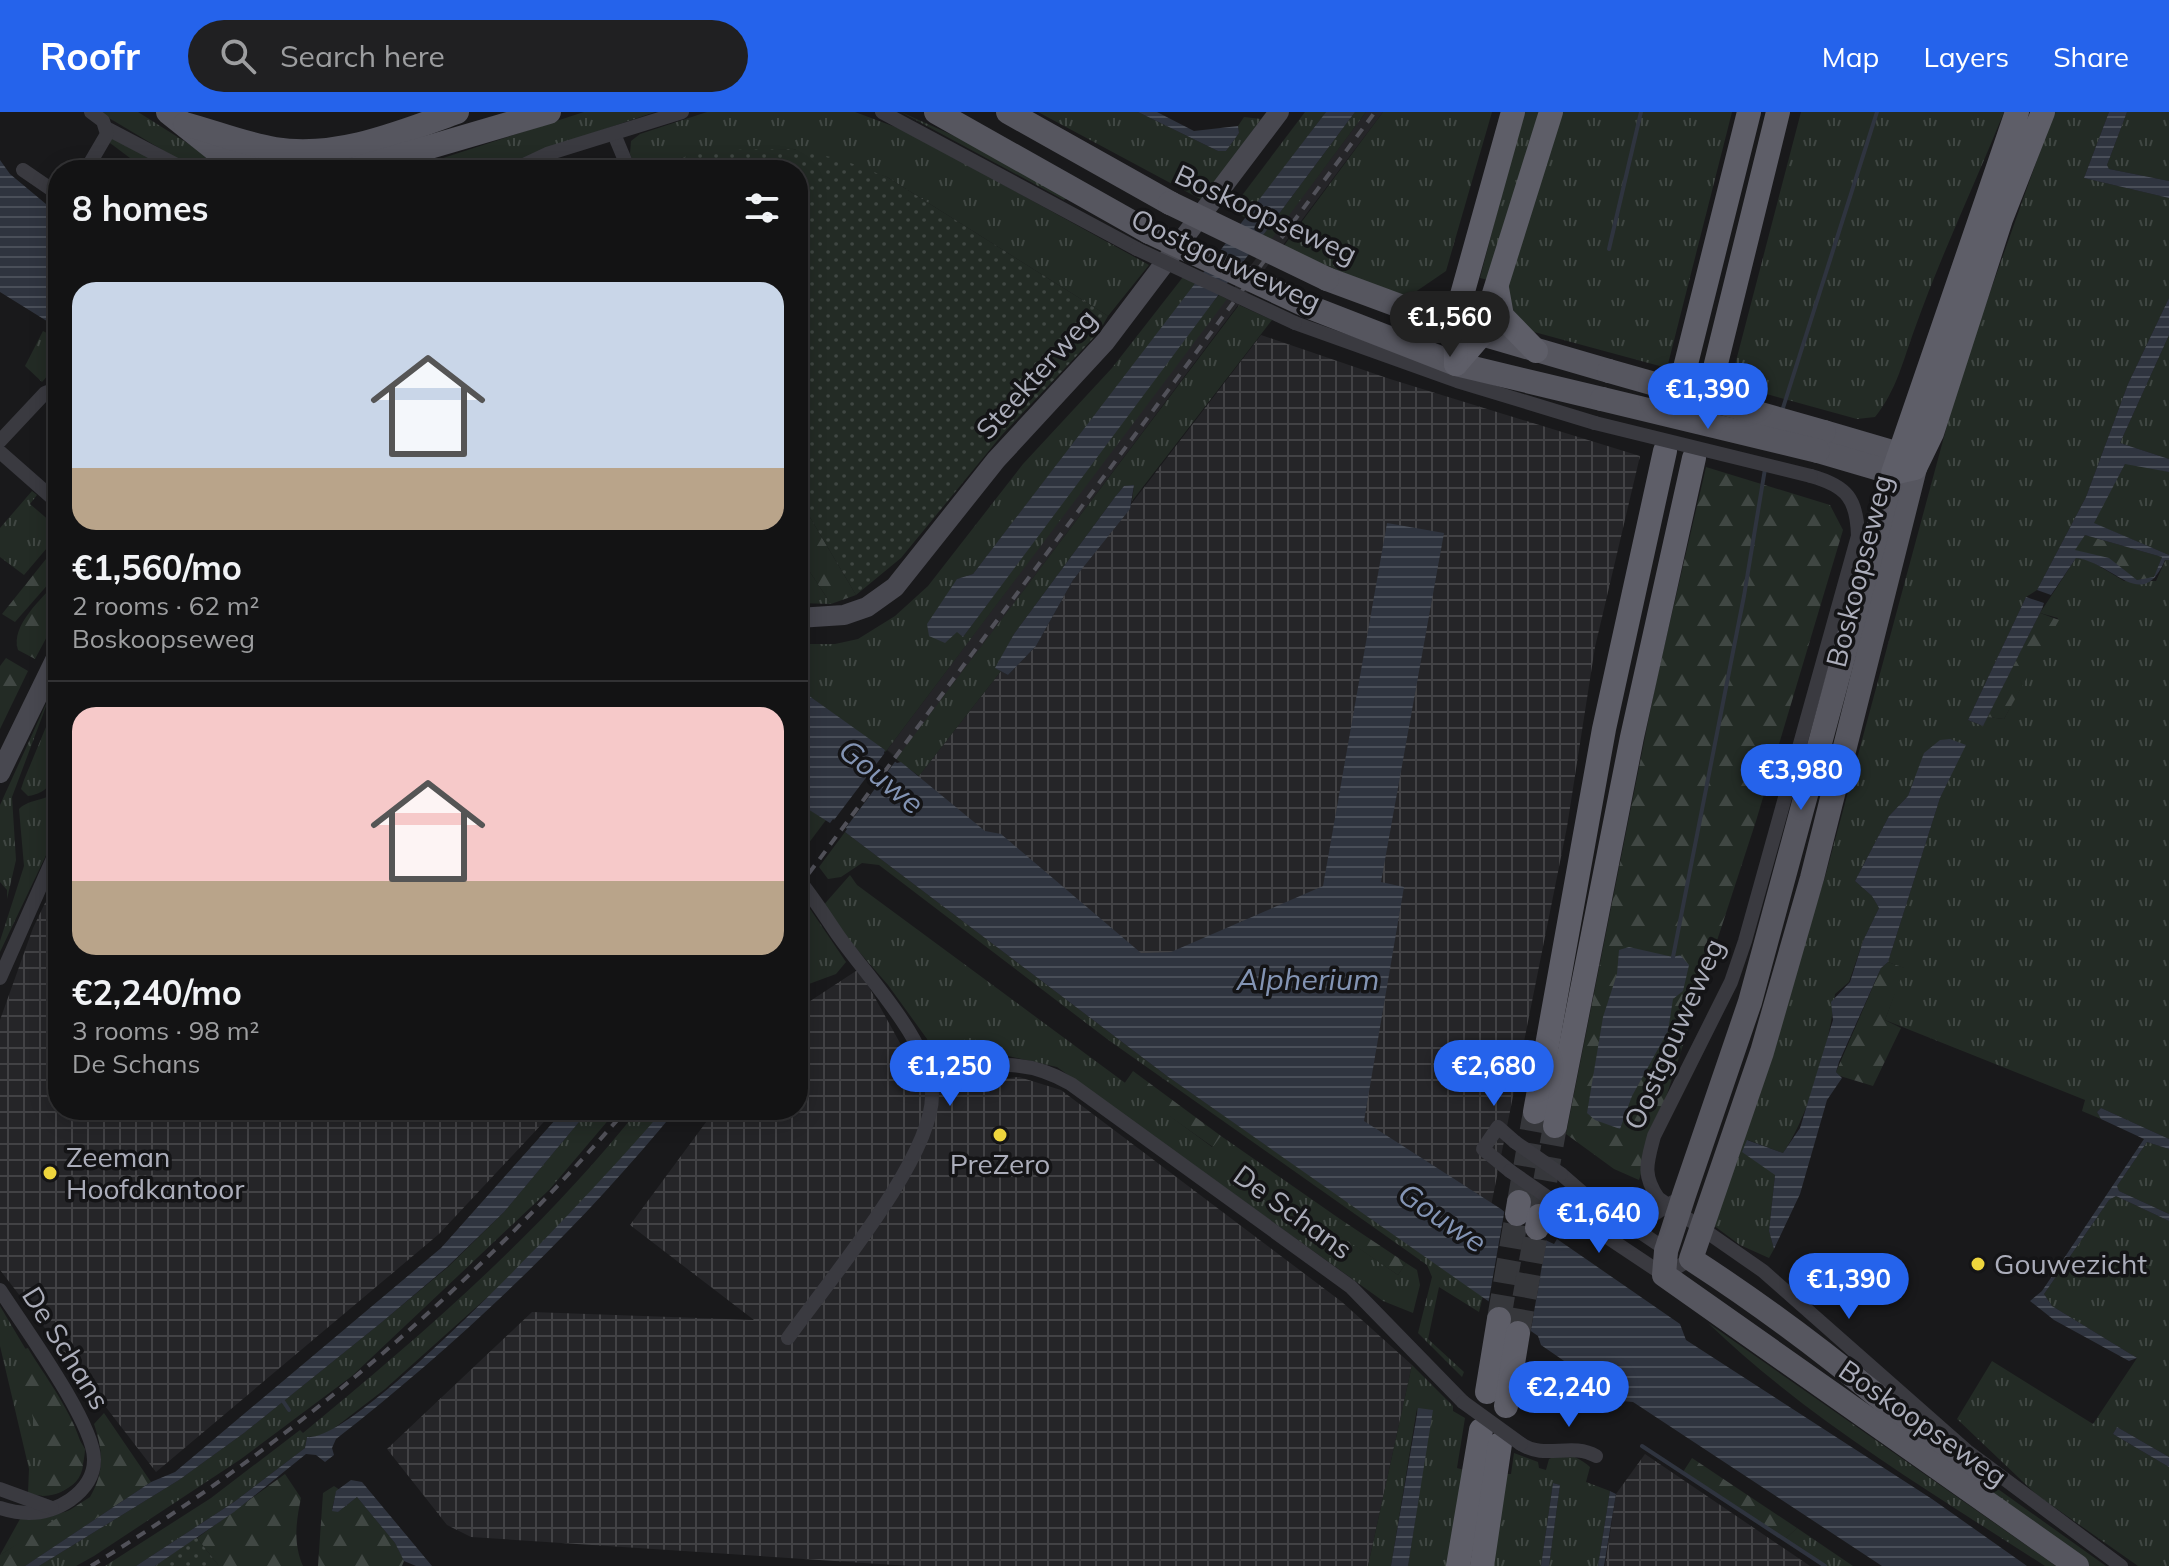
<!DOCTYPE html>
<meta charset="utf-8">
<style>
:root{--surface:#131314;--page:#202022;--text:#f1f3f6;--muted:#9d9ea0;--line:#323234;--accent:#2563eb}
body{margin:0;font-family:Mulish,sans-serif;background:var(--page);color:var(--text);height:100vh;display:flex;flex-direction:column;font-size:30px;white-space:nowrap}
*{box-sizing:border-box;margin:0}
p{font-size:26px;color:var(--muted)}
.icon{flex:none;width:44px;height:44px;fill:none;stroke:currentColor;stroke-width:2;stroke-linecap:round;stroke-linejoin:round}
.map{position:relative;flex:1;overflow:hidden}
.panel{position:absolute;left:48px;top:48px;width:760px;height:960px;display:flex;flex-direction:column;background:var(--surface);border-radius:32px;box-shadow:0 4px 20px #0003,0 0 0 2px var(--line)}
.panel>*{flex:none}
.price{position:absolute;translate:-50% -68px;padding:0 18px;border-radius:28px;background:var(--accent);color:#fff;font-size:26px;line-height:52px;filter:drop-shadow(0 2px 4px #0008)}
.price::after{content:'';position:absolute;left:50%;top:48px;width:24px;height:18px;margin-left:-12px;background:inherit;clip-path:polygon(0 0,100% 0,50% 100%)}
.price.current{background:#222;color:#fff}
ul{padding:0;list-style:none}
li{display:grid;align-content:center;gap:16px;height:424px;padding:0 24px}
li+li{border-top:2px solid var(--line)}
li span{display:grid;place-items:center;height:248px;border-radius:24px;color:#555}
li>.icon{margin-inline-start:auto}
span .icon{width:144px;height:144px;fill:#fffc;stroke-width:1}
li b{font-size:34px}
h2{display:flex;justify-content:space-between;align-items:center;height:96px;padding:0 24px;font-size:34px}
header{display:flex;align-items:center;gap:48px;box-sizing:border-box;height:112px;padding:0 40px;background:var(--accent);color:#fff}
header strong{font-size:38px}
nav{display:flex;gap:44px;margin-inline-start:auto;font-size:28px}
.search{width:560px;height:72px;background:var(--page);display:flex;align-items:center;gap:20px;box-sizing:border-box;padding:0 28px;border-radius:44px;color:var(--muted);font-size:30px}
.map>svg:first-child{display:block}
.built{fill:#252528}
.industrial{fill:url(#industrial-grid)}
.grass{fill:url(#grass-tufts)}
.forest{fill:url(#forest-firs)}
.park{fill:url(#park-dots)}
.water{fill:url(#water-rules);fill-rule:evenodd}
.pier{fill:#19191b}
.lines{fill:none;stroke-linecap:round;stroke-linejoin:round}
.stream{stroke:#2f343f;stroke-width:4}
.trunk-tunnel{stroke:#36373b;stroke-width:24;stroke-dasharray:24 12;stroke-linecap:butt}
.minor{stroke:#3a3a40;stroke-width:14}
.secondary{stroke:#484850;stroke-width:20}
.primary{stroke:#56565f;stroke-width:24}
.trunk{stroke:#5e5e68;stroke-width:24}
.rail{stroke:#515159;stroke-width:4;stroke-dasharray:10 8;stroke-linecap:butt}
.minor-bridge{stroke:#3a3a40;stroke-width:14}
.primary-bridge{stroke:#56565f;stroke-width:24}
.poi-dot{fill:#eed53d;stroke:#141416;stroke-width:3}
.labels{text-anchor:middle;stroke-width:7;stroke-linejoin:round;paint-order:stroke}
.street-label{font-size:28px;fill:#abadba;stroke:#141416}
.poi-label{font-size:28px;fill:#abadba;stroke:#141416;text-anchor:start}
.water-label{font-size:30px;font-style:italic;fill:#8394b4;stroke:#141416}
</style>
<header>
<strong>Roofr</strong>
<div class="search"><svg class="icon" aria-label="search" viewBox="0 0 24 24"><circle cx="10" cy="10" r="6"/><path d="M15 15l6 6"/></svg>Search here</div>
<nav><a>Map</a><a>Layers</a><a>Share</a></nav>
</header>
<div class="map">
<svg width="2169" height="1454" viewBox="0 0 2169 1454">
<defs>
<pattern id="industrial-grid" width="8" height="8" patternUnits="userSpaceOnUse" patternTransform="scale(2)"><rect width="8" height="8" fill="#252528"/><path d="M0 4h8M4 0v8" fill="none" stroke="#424245"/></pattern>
<pattern id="grass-tufts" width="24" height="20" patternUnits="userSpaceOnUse" patternTransform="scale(2)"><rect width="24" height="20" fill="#232b25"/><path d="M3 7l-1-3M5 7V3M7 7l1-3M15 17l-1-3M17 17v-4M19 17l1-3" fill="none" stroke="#404743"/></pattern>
<pattern id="forest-firs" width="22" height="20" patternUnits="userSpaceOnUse" patternTransform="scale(2)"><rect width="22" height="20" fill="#232b25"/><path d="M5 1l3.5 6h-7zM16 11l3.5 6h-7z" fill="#404743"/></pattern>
<pattern id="park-dots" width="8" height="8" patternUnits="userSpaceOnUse" patternTransform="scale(2)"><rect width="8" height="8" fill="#232b25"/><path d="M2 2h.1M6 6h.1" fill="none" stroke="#404743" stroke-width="1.8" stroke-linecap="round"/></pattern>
<pattern id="water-rules" width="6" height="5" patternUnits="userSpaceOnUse" patternTransform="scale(2)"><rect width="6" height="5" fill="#2f343f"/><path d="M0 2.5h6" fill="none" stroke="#4a4f59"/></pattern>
</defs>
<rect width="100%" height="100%" fill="#19191b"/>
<polygon class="built" points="1366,0 1383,0 898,646 887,638"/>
<g class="industrial">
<polygon points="1261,223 1390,267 1640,344 1595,535 1567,715 1489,1104 1361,1019 915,669 1001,559 1008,563 1036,534 1073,468"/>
<polygon points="58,764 58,998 555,998 439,1122 156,1360 0,1158 0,908 33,816"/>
<polygon points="859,857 925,976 1019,965 1061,978 1342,1190 1412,1253 1368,1454 910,1454 471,1425 447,1413 387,1337 532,1200 754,1208 630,1113 715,998 798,998 798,897"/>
<polygon points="1645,1342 1810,1454 1605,1454 1616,1382"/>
</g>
<g class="grass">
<polygon points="99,0 138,0 230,58 196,58"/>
<polygon points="584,0 655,0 546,37 497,58 442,58 440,47"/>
<polygon points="707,0 855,0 906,19 1149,153 1108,204 887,65 793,37 704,41 671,48 664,58 637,58 630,42 631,29 640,22"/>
<polygon points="901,0 961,27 1066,86 1064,88"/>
<polygon points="1038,0 1138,0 1218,39 1226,39 1239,21 1238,14 1244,5 1261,7 1202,88"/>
<polygon points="1305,0 1326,0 1246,106 1231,98"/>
<polygon points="1355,0 1366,0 1270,129 1263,123"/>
<polygon points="1383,0 1492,0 1446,159 1405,187 1283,135"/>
<polygon points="1523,0 1540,0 1488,168 1480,166"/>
<polygon points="1560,0 1732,0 1667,256 1523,217 1515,209 1504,180"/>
<path d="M1801,0h203c-29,72 -63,143 -89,216 -12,32 -18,62 -40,89l-18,2 -127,-35z"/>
<path d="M2054,0h55l-25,66 85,20v100l-41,86 -42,113 -49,93 -11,7 -58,123 15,6 4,-9 17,2 54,-101 -18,-5 36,-55 13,2 35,21h32l10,-22 3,1v579l-68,-31 -4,4 4,7 -19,-8 3,-11 -200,-80 19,-52 -16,-6 52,-164 25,-53 -53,40 -4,11 -19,20 -34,65 17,15 7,12 -16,33 -14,41 -14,12c-4,45 -26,122 -52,159l-35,-13 -5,12 32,22 -6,57 5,18 -5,9 -29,-13 -27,-20 112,-348 136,-503z"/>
<polygon points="2127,0 2169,0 2169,69 2109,57 2107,53"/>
<polygon points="111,24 176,58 146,58 110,31"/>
<polygon points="1183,165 1196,172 973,462 957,467 957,519 963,525 1183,226 1219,183 1227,187 887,638 897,646 1239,193 1272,208 1132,389 1134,374 1124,374 1115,385 1014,522 996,556 1001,559 919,664 798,576 798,532 835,532 858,527 895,504 928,474 1023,352 1112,256"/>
<polygon points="43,219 58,227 58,252 42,270 25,254"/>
<polygon points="2169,223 2169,347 2120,331"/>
<polygon points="2131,351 2169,360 2169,443 2093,411 2125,352"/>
<polygon points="32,379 37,383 30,392 58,416 58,423 24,463 0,445 0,416"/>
<polygon points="798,442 831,492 798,491"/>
<polygon points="51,581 12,685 16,748 7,787 7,778 0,770 0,693"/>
<path d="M58,586c0,31 13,93 -30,98l-7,-7 3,-9z"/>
<path d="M58,677v41l-58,122v-11l24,-75 -5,-57c11,-11 28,-7 39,-20z"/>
<polygon points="798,691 826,708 802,740 798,735"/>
<polygon points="845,720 1167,964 1483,1184 1479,1200 1439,1175 1428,1227 1464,1260 1462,1265 1418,1221 1432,1165 1427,1153 1107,927 879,753 862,751 841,765 828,767 819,755"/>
<polygon points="850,763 857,773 1212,1035 1221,1024 1340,1107 1334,1119 1398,1163 1406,1151 1417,1158 1420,1173 1413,1201 1383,1189 1057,955 1004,943 947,948 935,938 888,873 821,796"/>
<polygon points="802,785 846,850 836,862 798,876 798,790"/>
<polygon points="589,998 617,998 549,1078 352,1264 241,1347 94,1444 76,1454 39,1454 179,1368 244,1321 382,1210 448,1155 504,1100"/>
<path d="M638,998h25l-25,33 -136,141 -117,105 -61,47 -17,1 -2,11 -71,54 -98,64h-31l106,-68 89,-68 3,3c119,-98 238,-201 335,-323z"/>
<polygon points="2147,1030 2169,1037 2169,1102 2119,1079 2117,1074"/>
<polygon points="2116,1084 2169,1109 2169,1345 2117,1315 2113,1322 2169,1355 2169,1454 2138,1454 2037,1383 1957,1307 1992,1249 2093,1312 2137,1246 2052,1194 2044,1182 2109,1088"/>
<path d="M0,1194l85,143c-1,32 -24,55 -57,44l1,-24 -29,-123z"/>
<path d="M1708,1211l348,243h-11c-116,-75 -237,-147 -337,-243z"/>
<polygon points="1412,1253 1453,1294 1453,1299 1465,1306 1457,1356 1464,1358 1450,1454 1408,1454 1416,1403 1417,1296 1391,1454 1368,1454"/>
<path d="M1514,1341l24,9 1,6 7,2 3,-11c16,-8 28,-3 41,8l-4,15 24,9 -12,75h-49l11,-81 -7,-2 -12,83h-51l14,-92h7z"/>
<polygon points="1974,1360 2106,1454 2088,1454 1996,1383"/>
<polygon points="77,1396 0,1443 20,1407 45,1406"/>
<polygon points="1797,1416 1853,1454 1823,1454 1784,1428"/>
</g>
<g class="forest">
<polygon points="1706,355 1830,393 1843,418 1756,709 1639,1068 1614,1057 1566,1022 1656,570"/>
<polygon points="798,385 856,483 831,492 798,442"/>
<polygon points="2085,423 2162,445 2154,466 2137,468 2074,438"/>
<polygon points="58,432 58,461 15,510 2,502"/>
<path d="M58,468v36l-23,43 -17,-9c-8,-25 25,-52 40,-70z"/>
<polygon points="2040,501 2059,508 2004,607 1987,605"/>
<polygon points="6,546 28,559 0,617 0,554"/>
<polygon points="1888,850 1905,856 1885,908 1901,916 1873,974 1840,964 1836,960 1881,856"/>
<polygon points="1133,959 1221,1024 1213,1035 1124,972"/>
<polygon points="1340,1107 1406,1151 1398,1163 1333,1119"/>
<path d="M28,1236c23,40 104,137 14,148l-1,-46 -21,-83v-17z"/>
<path d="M104,1301l47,69 -126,84h-25v-11l90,-58c15,-26 13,-46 4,-73z"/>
<polygon points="1692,1346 1797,1416 1784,1428 1683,1360"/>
<path d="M285,1362l16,24c-5,24 -8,45 2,68h-84l-22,-28z"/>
<polygon points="334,1374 340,1378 336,1380 332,1397 338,1400 357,1385 395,1431 404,1449 402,1454 318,1454 323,1381"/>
</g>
<g class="park">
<path d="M793,37l47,10 47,18 221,139 -9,16 -98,104 -100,122 -45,37 -58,-98v-327l-135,-1c21,-24 98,-19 130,-20z"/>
<polygon points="197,1426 219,1454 155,1454 193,1427"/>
</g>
<g class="water">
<polygon points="1138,0 1157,0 1194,19 1238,14 1239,21 1226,39 1218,39"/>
<polygon points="1326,0 1355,0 963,525 957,520 945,531 929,524 927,512 957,467 973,462"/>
<polygon points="2109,0 2127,0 2107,53 2109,57 2169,69 2169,86 2084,66"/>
<polygon points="0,48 10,62 58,102 58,216 0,180"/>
<path d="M2169,186v37l-49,108 49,16v13l-44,-8 -31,59 75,32v5h-4c-23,54 -50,3 -89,-2l-25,37 -14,-5 49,-93 42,-113zM2085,423l77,22 -8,20 -17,3 -28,-22 -34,-8z"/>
<polygon points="1134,373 1130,397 1073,468 1036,534 1008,563 995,556 1014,522 1115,385 1124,374"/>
<polygon points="1387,411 1444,421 1381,770 1404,775 1364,1009 1501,1097 1530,1121 1554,1132 1557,1127 1680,1212 1686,1228 1932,1387 2027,1454 1882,1454 1633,1290 1622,1289 1541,1233 1538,1224 1167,964 845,720 847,717 833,707 830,711 798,691 798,576 885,638 884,641 897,651 901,650 985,719 1001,722 1141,841 1171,840 1323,774"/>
<polygon points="2026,485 2044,491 2042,497 1983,614 1968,608"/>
<polygon points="1950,627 1966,633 1940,686 1888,850 1881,856 1839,950 1836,960 1842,966 1827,988 1800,1082 1774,1137 1769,1119 1775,1063 1742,1040 1747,1028 1783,1041 1800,1016 1833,908 1831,890 1850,870 1863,829 1879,796 1872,784 1855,769 1889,704 1908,684 1924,641 1940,628"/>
<polygon points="1629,835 1673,845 1680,843 1689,853 1683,879 1673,887 1668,919 1632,984 1620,1017 1595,1008 1587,1001 1603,905 1617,862 1619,838"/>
<polygon points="2101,996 2169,1027 2169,1037 2147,1030 2117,1074 2119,1079 2169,1102 2169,1109 2116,1084 2109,1088 2044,1182 2052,1194 2137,1246 2129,1249 2054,1208 2030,1189 2042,1179 2144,1027 2101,1007 2097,1000"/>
<polygon points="564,998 589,998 504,1100 447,1155 382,1210 244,1321 179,1368 39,1454 25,1454 151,1370 175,1360 441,1136"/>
<path d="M663,998h13c-99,121 -217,233 -340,329l-4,9 2,7 -9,7 -9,-7 -10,-1 -72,58 -79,54h-19l98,-64 71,-54 2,-11c52,8 314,-275 356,-327z"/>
<polygon points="1418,1296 1433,1298 1408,1454 1391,1454"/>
<polygon points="2117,1315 2169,1345 2169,1355 2113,1322"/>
<polygon points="351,1368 362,1370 432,1454 416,1454 404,1449 395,1431 357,1385 338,1400 332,1399 336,1379"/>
<polygon points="1553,1371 1560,1373 1549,1454 1541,1454"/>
<polygon points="1610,1379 1616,1382 1604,1454 1598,1454"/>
</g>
<g class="pier">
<polygon points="887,638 897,647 842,721 831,712"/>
<polygon points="1505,1096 1532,1118 1547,1124 1530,1223 1488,1193"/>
</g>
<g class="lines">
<g class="stream">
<polyline points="1609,137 1641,0"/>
<polyline points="1782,299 1877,0"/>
<polyline points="1673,845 1744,484 1765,357"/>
<polyline points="283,1289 289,1298"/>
<polyline points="1642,1334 1825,1454"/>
</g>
<g class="trunk-tunnel">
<polyline points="1519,1090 1535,1000"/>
<polyline points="1539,1104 1555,1014"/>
<polyline points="1499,1207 1517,1102"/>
<polyline points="1518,1221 1537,1116"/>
</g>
<g class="minor">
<polyline points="882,0 1137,137"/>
<polyline points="106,16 186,58"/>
<polyline points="614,22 629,58"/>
<polyline points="23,58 58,82"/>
<polyline points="86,58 107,22 103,9 91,0"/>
<polyline points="513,58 547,42 682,0"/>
<polyline points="1295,211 1457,269 1595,311"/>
<polyline points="0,329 45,281 58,276"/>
<polyline points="0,340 58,391"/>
<path d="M1811,364c36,10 46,23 47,60l-113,405 -14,41 -77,154c-7,27 -12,38 4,62l105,73 204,180 154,115"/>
<polyline points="0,866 58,735"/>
<path d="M930,965c55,-11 89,-23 141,7l280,203 112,115"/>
<polyline points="1510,1059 1483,1037 1498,1015 1515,1030"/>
<polyline points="1561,1062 1584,1082 1671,1141"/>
<polyline points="1556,1091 1664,1163 1691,1147"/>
<polyline points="1624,1106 1647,1107 1673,1090"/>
<path d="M0,1178c22,34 95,134 94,170 0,18 -10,30 -24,40 -22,15 -46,16 -70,8"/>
<path d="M788,1226c38,-54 146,-181 144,-244 -2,-52 -62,-114 -92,-156 -14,-20 -26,-40 -42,-59"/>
<path d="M1521,1332c24,16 50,-2 75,12"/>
<polyline points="0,1377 52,1396"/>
</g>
<g class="secondary">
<polyline points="798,506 844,503 867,495 895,475 996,348 1105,230 1279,0"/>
<polyline points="0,661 58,542"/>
</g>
<g class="primary">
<polyline points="168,0 222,43 263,58"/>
<polyline points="936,0 1149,120"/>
<polyline points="1008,0 1170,91"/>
<path d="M185,12c30,8 59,20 90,25 62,10 124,-16 182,-37"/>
<polyline points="351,58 549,0"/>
<polyline points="1327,167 1454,214 1609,259"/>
<polyline points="1307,194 1456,252 1602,287"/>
<path d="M1824,320l75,22 16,14 -103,410 -50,174 -71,207c100,65 196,141 283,222"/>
<polyline points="1818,339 1893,361 1750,890 1684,1083 1666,1139 1664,1163 2077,1454"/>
</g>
<g class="trunk">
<polyline points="2017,0 1893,361 1915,356 1932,321 2001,107 2043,0"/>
<polyline points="1497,176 1502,204 1536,239"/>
<polyline points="1456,252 1481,223 1551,0"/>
<polyline points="1456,252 1455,208 1513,0"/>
<polyline points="1684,260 1749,0"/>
<polyline points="1712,268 1778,0"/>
<polyline points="1535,1000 1604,617 1665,339"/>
<polyline points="1555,1014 1632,625 1694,346"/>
<polyline points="1517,1102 1519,1090"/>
<polyline points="1537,1116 1539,1104"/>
<polyline points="1487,1280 1499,1207"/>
<polyline points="1506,1294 1518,1221"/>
<polyline points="1458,1454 1481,1318"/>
<polyline points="1482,1454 1500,1332"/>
</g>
<g class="rail">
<polyline points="798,776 1375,0"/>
<path d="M91,1454c203,-124 380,-277 535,-456"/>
</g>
<g class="minor-bridge">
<polyline points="1137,137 1295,211"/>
<polyline points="1595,311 1811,364"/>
<polyline points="1515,1030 1561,1062"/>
<polyline points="1510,1059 1556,1091"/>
<polyline points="1463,1290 1521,1332"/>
</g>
<g class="primary-bridge">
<polyline points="1170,91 1327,167"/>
<polyline points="1149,120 1307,194"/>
<polyline points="1609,259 1824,320"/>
<polyline points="1602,287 1818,339"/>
</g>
</g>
<g class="poi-dot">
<circle cx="1000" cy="1023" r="8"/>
<circle cx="50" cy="1061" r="8"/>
<circle cx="1978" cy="1152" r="8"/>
</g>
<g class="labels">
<g class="street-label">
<text transform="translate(1266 102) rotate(25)" y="10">Boskoopseweg</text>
<text transform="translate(1226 148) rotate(25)" y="10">Oostgouweweg</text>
<text transform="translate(1036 262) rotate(-48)" y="10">Steekterweg</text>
<text transform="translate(1859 459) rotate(-76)" y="10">Boskoopseweg</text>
<text transform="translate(1674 922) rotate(-66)" y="10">Oostgouweweg</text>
<text transform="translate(1293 1100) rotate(36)" y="10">De Schans</text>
<text transform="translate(66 1236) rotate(58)" y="10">De Schans</text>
<text transform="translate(1923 1311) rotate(35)" y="10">Boskoopseweg</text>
</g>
<g class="poi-label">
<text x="66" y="1055">Zeeman<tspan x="66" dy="32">Hoofdkantoor</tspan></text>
<text x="1000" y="1062" text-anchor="middle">PreZero</text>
<text x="1994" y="1162">Gouwezicht</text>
</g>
<g class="water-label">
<text transform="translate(881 665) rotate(39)" y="10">Gouwe</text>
<text x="1308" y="878">Alpherium</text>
<text transform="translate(1442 1106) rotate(34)" y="10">Gouwe</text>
</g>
</g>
</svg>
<b class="price current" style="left:1450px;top:247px">€1,560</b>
<b class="price" style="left:1708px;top:319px">€1,390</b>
<b class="price" style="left:1801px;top:700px">€3,980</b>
<b class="price" style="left:950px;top:996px">€1,250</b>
<b class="price" style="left:1494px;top:996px">€2,680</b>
<b class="price" style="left:1599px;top:1143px">€1,640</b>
<b class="price" style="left:1849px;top:1209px">€1,390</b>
<b class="price" style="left:1569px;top:1317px">€2,240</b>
<section class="panel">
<h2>8 homes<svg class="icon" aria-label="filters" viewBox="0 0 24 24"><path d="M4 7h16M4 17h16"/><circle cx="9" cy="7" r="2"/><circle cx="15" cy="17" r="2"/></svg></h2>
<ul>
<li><span style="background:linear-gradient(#c9d6e8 75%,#b9a48a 0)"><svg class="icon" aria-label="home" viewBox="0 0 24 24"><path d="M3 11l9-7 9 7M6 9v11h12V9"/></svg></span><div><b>€1,560/mo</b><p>2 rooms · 62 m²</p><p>Boskoopseweg</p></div></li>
<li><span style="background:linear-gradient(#f6c9c9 70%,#b9a48a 0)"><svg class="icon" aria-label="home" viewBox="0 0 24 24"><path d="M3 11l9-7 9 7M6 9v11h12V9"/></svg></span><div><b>€2,240/mo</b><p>3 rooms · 98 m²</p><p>De Schans</p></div></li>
</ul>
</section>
</div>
